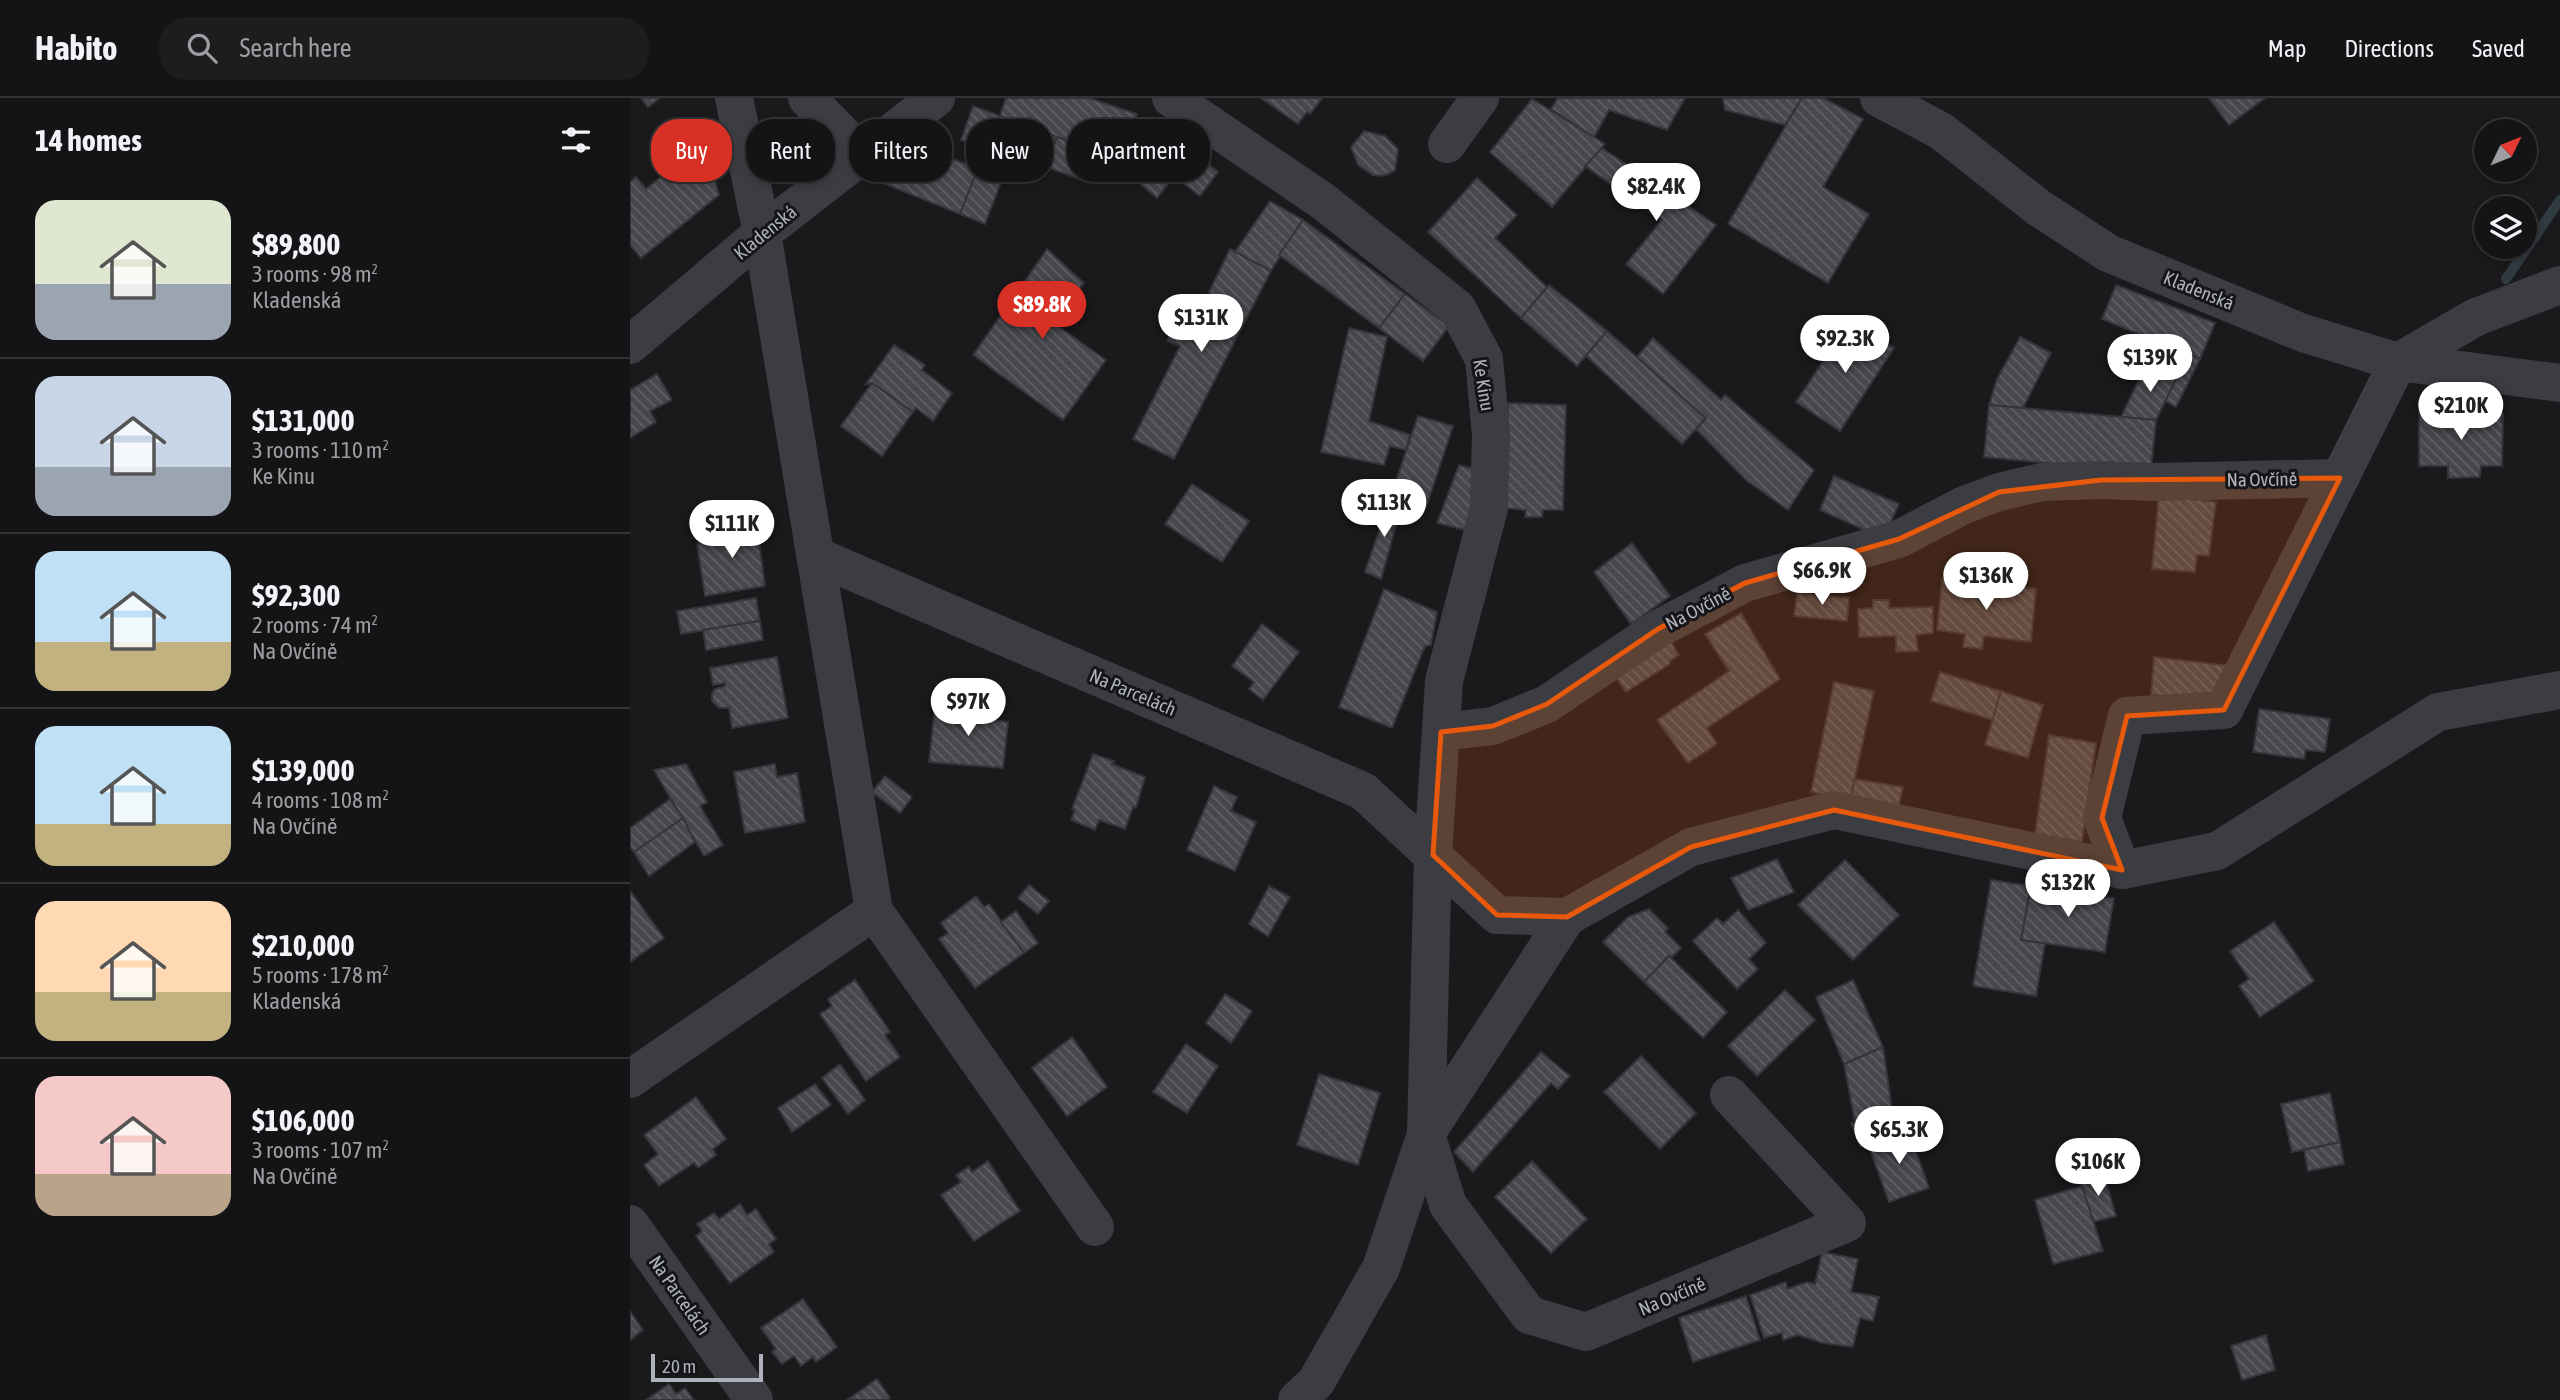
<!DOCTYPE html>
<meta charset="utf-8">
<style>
:root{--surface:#141416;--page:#1d1d1f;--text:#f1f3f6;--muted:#9d9ea1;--line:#333335;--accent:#d93025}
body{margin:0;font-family:"Asap Condensed",sans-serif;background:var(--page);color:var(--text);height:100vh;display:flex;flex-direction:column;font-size:26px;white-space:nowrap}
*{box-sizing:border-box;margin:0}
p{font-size:23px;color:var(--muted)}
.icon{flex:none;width:38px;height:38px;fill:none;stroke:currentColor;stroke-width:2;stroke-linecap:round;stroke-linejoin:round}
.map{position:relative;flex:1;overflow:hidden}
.sheet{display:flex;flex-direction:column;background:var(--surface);width:630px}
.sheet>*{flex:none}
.top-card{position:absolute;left:21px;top:21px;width:665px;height:63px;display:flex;gap:14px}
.needle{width:46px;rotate:47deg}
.fabs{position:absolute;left:1844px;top:21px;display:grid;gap:14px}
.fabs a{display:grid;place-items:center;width:63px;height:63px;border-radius:50%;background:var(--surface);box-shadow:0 4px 10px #0003,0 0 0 2px var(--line);font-size:35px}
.scale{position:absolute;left:21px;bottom:18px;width:112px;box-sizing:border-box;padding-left:7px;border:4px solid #adb2bc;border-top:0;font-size:19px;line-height:24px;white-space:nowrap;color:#adb2bc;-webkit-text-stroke:5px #151518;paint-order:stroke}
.price{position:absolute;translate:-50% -60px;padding:0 16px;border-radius:24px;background:#fff;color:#222;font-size:23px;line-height:46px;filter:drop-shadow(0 2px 4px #0008)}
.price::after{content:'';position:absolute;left:50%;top:42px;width:21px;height:16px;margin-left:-10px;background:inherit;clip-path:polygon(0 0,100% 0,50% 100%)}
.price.on{background:var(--accent);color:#fff}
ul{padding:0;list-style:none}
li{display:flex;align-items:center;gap:21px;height:175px;padding:0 35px}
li+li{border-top:2px solid var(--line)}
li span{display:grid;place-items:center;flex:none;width:196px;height:140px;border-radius:21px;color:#555}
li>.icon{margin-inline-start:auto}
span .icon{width:84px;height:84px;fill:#fffc;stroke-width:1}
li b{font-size:30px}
h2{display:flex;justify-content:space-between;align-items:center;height:84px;padding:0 35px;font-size:30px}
.chip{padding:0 24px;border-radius:28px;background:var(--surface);box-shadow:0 4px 10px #0003,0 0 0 2px var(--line);font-size:24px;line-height:63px}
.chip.on{background:var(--accent);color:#fff}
header{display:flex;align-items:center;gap:42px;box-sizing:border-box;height:98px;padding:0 35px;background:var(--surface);border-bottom:2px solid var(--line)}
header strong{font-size:33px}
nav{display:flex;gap:38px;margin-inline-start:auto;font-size:24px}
.search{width:490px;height:63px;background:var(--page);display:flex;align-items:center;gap:18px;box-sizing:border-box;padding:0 24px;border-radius:28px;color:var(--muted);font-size:26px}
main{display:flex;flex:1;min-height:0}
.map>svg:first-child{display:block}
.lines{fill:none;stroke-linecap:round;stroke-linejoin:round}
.stream{stroke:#303a41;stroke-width:10}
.building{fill:url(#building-back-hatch);stroke:#343439;stroke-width:2}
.minor{stroke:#3b3d42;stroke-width:38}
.marked{fill:#e8590c;fill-opacity:0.2;stroke:#e8590c;stroke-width:5;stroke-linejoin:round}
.labels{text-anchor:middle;stroke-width:6;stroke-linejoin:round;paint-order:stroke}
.street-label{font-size:19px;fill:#adb2bc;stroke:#151518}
</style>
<header>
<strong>Habito</strong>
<div class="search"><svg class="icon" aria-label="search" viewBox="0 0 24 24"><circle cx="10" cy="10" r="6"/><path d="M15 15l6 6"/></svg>Search here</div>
<nav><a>Map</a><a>Directions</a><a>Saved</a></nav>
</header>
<main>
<section class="sheet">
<h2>14 homes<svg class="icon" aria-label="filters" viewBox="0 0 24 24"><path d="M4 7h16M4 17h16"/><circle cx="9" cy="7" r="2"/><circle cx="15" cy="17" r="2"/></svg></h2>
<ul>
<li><span style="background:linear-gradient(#dfe7d0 60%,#9aa5b1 0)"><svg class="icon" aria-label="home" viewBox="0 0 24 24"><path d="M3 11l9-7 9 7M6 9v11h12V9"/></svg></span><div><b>$89,800</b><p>3 rooms · 98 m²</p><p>Kladenská</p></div></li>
<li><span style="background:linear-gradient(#c9d6e8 65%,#9aa5b1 0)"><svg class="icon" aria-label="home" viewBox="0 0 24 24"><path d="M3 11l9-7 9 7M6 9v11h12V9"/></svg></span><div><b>$131,000</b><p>3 rooms · 110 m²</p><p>Ke Kinu</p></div></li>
<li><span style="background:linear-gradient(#bfe0f5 65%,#c2b280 0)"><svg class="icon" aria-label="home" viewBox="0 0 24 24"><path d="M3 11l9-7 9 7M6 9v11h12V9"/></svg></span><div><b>$92,300</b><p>2 rooms · 74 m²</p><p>Na Ovčíně</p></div></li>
<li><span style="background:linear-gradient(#bfe0f5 70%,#c2b280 0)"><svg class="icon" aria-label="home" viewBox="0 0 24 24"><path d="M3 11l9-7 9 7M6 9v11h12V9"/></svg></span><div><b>$139,000</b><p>4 rooms · 108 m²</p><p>Na Ovčíně</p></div></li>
<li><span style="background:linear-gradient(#ffd9b3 65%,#c2b280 0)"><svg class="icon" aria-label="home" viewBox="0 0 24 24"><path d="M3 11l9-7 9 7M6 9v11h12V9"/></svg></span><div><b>$210,000</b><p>5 rooms · 178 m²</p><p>Kladenská</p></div></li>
<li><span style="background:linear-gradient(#f6c9c9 70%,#b9a48a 0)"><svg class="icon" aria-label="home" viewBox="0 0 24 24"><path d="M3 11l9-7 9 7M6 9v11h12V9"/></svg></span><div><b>$106,000</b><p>3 rooms · 107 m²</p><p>Na Ovčíně</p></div></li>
</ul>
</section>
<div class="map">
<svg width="1930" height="1302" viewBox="0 0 1930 1302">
<defs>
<pattern id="building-back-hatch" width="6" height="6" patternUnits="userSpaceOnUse" patternTransform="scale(1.75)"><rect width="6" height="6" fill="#47484d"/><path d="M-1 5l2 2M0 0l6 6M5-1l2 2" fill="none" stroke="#5f6065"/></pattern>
</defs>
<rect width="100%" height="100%" fill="#1a1a1d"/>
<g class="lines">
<polyline class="stream" points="1876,181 1930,102"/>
</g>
<g class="building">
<polygon points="11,0 30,0 18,9"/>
<polygon points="376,0 459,0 507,16 491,62 369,20"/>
<polygon points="631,0 692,0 680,16 677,14 668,26"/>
<polygon points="928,0 1055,0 1037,32 979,12 964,39 921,11"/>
<polygon points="1093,0 1172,0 1155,27 1095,12"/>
<polygon points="1172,0 1193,0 1233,21 1193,89 1239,116 1198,185 1098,126"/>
<polygon points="1579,0 1635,0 1599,27"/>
<polygon points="902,1 975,46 922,109 860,54"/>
<polygon points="343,8 427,39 416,69 331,42"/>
<polygon points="530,29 588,74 570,98 544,78 527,100 495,73"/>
<polygon points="734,33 755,38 768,51 765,73 753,78 743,77 728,67 721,49"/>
<polygon points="427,39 469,54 460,85 416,69"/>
<polygon points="74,43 89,97 11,160 0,147 0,84 6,79 16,91"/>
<polygon points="295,50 348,71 330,116 255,86"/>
<polygon points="356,50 381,58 355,126 330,116"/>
<polygon points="972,50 1086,127 1033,196 996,166 1032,122 955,68"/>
<polygon points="847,80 887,117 865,140 917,189 891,220 798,134"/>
<polygon points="640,103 673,122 641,173 605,154"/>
<polygon points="673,122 775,196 749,230 649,157"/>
<polygon points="417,151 454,185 422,224 476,262 433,322 343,257"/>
<polygon points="600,151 641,173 544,361 503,341 550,248 537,243 550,218 564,225"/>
<polygon points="919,187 977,233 947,268 891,220"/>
<polygon points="1486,187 1585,225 1570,261 1472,221"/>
<polygon points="775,196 819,228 793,263 749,230"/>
<polygon points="1221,221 1264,250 1210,333 1166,304"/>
<polygon points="719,230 757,239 739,323 780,337 776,352 760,348 754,367 691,354"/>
<polygon points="977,233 1076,320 1052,346 956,258"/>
<polygon points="1390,239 1421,255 1393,310 1359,307 1367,281"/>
<polygon points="1023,240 1091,302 1095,297 1184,372 1158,412 1117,383 1066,331 1076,320 1007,259"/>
<polygon points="264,247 295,267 292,272 322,295 303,323 286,310 283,314 242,285 236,286"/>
<polygon points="1558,256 1570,261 1546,309 1535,303"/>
<polygon points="1518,263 1547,279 1526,322 1491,319"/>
<polygon points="27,276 42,302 20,313 26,324 0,340 0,292"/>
<polygon points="242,285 283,314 252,358 211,328"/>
<polygon points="878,305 936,307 933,412 913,412 912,419 895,419 896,412 875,410"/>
<polygon points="1359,307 1526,322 1521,371 1490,372 1354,359"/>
<polygon points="1789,314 1873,316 1872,368 1851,368 1850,379 1818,380 1818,368 1789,368"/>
<polygon points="788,318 823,328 796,410 761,398"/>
<polygon points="829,367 848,372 839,433 807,425"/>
<polygon points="1204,378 1269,406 1256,434 1241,435 1190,412"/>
<polygon points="562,386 619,423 592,464 535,426"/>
<polygon points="1529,397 1586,404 1579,458 1567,457 1565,474 1522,471"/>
<polygon points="761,398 773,403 751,481 735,474"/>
<polygon points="126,422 135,488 75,498 67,446 90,442 87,429"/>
<polygon points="1002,445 1040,498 1001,526 964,474"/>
<polygon points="1312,481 1406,491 1401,544 1354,538 1352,551 1333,549 1335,536 1307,532"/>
<polygon points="754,491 807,514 801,547 795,548 762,630 709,609"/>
<polygon points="1167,495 1219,500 1217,523 1164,518"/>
<polygon points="126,500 130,523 51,536 47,513"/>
<polygon points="1243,502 1259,502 1259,510 1303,509 1303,535 1286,537 1288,553 1266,554 1266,538 1229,539 1228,511 1243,510"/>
<polygon points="1111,515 1150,581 1077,630 1087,646 1058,665 1027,622 1099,573 1075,536"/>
<polygon points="130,523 133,542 76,552 73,532"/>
<polygon points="632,526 669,554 633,602 619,591 624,584 602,568"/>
<polygon points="1041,544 1049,557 1040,563 1040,566 996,594 985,578"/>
<polygon points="147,559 158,620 102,630 99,610 89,610 82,603 82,596 85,591 95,588 95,585 83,587 80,570"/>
<polygon points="1524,559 1602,568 1592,605 1521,597"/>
<polygon points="1310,574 1371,593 1363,622 1301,603"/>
<polygon points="1204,584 1244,593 1220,703 1181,694"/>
<polygon points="1371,593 1413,607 1398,660 1355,647"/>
<polygon points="305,608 365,615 363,622 378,624 373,670 299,664"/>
<polygon points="1629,611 1700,621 1695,654 1676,652 1674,661 1623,654"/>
<polygon points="1419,637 1466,645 1452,744 1405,736"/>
<polygon points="463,656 484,663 482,666 515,679 506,710 503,709 495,731 469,722 465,732 441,722 445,712 442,711"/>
<polygon points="56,666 77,704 70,708 93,747 74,758 24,672"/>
<polygon points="145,666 147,679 167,675 175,724 115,735 104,674"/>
<polygon points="255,678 282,699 270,715 242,694"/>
<polygon points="1225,681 1273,689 1268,712 1220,703"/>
<polygon points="584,688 607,699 601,713 626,724 605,773 557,752"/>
<polygon points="40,701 53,720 4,754 0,749 0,730"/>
<polygon points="53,720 65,744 19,778 4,754"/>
<polygon points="1147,761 1164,794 1118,812 1101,780"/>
<polygon points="1215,762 1269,817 1223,862 1168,807"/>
<polygon points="1361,782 1401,788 1391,842 1415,845 1406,898 1343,888"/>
<polygon points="399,787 419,803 408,816 388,800"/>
<polygon points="639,788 660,799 638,838 619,826"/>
<polygon points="1401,788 1484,800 1475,854 1391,842"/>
<polygon points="1,794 34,840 0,864 0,795"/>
<polygon points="346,798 354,809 359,806 394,855 345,890 309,841 318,835 311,825"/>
<polygon points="1019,811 1038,830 1035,834 1051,850 1041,860 1039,858 1014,884 973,844 998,819"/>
<polygon points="1108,812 1136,845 1119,861 1128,871 1107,891 1063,843 1087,820 1093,826"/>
<polygon points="386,813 408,845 394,855 371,824"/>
<polygon points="1644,824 1684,883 1630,919 1609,888 1619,881 1600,853"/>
<polygon points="1039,858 1097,914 1073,940 1014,884"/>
<polygon points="225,882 260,934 255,937 270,959 236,983 190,916 202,908 198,901"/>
<polygon points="1223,882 1253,949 1214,966 1186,899"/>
<polygon points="1155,892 1185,922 1127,978 1098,948"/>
<polygon points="595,896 622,913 601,945 576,925"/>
<polygon points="442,939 477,989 437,1018 402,970"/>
<polygon points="556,946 588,968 557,1015 523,994"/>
<polygon points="1253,949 1263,1018 1225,1024 1214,966"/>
<polygon points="911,954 940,978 928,991 921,985 843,1074 824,1054"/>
<polygon points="1011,958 1066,1015 1030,1051 974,994"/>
<polygon points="210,966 235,1002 218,1016 192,980"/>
<polygon points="689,976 750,995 728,1067 667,1047"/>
<polygon points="185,986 201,1007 162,1034 148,1010"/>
<polygon points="1700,995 1710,1044 1662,1054 1651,1006"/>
<polygon points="66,999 96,1041 83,1051 86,1057 68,1070 64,1065 29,1088 14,1067 28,1056 14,1037"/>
<polygon points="1263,1018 1266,1035 1230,1048 1221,1025"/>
<polygon points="1278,1031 1299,1090 1259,1104 1238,1046"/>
<polygon points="1710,1044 1714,1066 1678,1073 1674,1052"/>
<polygon points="358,1063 390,1113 344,1143 311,1097 331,1084 326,1077 339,1069 342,1074"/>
<polygon points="902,1063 957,1121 921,1155 865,1099"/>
<polygon points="1474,1076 1486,1118 1463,1124 1449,1082"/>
<polygon points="1452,1088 1473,1153 1423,1166 1405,1102"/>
<polygon points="110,1106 117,1117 126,1111 146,1141 139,1146 144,1154 100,1185 70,1144 66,1138 72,1133 67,1126 84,1115 89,1121"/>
<polygon points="1192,1154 1228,1161 1221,1194 1249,1199 1243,1223 1230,1220 1223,1249 1192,1245 1168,1237 1153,1242 1152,1235 1134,1240 1120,1197 1156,1184 1157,1191 1177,1184 1185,1186"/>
<polygon points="1116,1198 1130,1242 1063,1264 1049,1220"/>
<polygon points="173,1201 207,1249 186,1264 183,1259 171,1268 164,1258 152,1266 142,1254 146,1251 131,1230"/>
<polygon points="0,1213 13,1232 0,1242"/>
<polygon points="1636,1237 1645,1272 1612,1282 1601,1248"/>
<polygon points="247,1281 260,1300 257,1302 217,1302"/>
<polygon points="39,1286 46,1296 55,1290 64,1302 16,1302"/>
</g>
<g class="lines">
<g class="minor">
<polyline points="177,0 233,57"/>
<polyline points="541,0 694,104 827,210 854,261 861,337 859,410 814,583 803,757 796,1036 751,1170 686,1284 667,1302"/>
<polyline points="1249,0 1311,33 1409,110 1478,155 1673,235 1768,264 1930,285"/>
<polyline points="817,46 850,0"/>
<polyline points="0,247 132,135 306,0"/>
<polyline points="1768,264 1846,219 1930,187"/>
<polyline points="186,458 733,693 867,817 937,819 1061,749 1204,712 1492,772 1587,753 1808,614 1930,592"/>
<polyline points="811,634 863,628 917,606 1028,531 1115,485 1269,441 1334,407 1369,394 1412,384 1471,382 1525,384 1710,380"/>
<polyline points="1492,772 1472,720 1497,618 1594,612 1768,264"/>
<polyline points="244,813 465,1129"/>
<polyline points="937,819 796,1036 818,1107 899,1217 956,1234 1217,1125 1099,997"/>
<polyline points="0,981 244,813 132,135 104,0"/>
<polyline points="0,1126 124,1302"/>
</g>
</g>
<path class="marked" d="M1710,380l-116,232 -97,6 -25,102 20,52 -288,-60 -143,37 -124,70 -70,-2 -64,-60 8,-123 52,-6 54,-22 111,-75 87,-46 154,-44 100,-47 102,-12z"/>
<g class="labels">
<g class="street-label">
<text transform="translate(135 134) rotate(-39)" y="7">Kladenská</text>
<text transform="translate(1569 192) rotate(22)" y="7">Kladenská</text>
<text transform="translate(854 287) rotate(81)" y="7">Ke Kinu</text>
<text transform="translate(1632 381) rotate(-1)" y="7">Na Ovčíně</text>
<text transform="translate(1068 510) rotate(-28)" y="7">Na Ovčíně</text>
<text transform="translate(503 594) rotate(23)" y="7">Na Parcelách</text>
<text transform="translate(50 1197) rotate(55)" y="7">Na Parcelách</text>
<text transform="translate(1042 1198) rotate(-23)" y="7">Na Ovčíně</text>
</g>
</g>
</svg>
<div class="fabs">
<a><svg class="needle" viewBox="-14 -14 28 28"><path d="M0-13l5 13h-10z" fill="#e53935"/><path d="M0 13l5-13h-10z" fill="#9d9ea1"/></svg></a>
<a><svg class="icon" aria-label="layers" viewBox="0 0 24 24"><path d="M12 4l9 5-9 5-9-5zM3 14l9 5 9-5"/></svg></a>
</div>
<div class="scale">20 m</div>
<b class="price" style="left:1026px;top:125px">$82.4K</b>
<b class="price on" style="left:412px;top:243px">$89.8K</b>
<b class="price" style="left:571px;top:256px">$131K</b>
<b class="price" style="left:1215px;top:277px">$92.3K</b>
<b class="price" style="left:1520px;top:296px">$139K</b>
<b class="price" style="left:1831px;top:344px">$210K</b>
<b class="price" style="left:754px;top:441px">$113K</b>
<b class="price" style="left:102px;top:462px">$111K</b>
<b class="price" style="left:1192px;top:509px">$66.9K</b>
<b class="price" style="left:1356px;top:514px">$136K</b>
<b class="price" style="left:338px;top:640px">$97K</b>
<b class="price" style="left:1438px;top:821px">$132K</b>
<b class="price" style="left:1269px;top:1068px">$65.3K</b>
<b class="price" style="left:1468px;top:1100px">$106K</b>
<div class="top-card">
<a class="chip on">Buy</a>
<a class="chip">Rent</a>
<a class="chip">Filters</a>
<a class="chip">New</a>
<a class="chip">Apartment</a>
</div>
</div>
</main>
